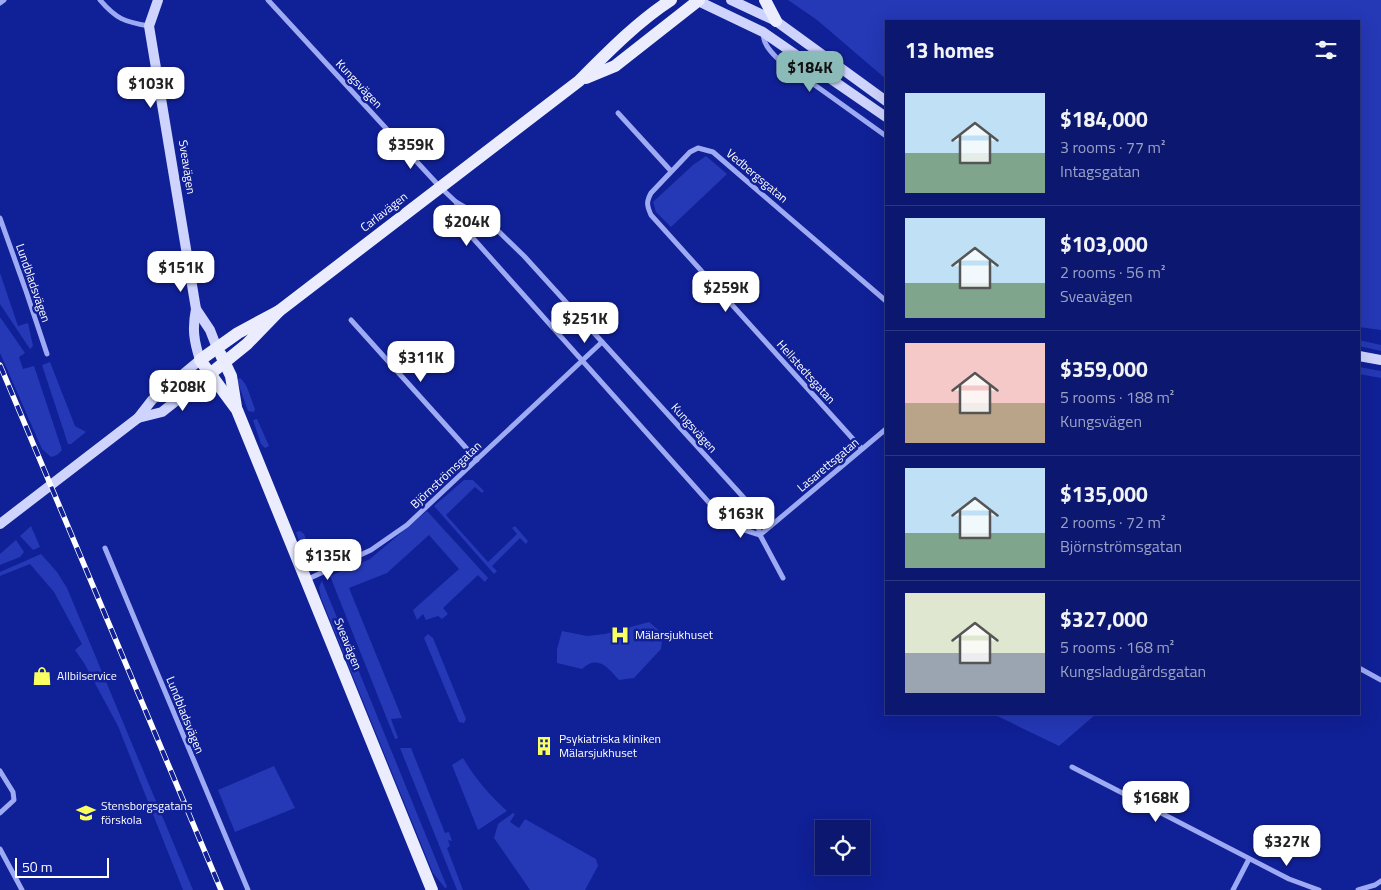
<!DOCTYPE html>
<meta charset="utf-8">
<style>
:root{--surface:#0c1870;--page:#1a2578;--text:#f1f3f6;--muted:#9aa0c3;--line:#2c3783;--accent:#8bbbb9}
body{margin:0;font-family:"Titillium Web",sans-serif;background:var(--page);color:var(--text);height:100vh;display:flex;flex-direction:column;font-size:19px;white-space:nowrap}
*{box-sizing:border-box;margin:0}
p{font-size:16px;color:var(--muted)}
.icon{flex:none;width:28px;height:28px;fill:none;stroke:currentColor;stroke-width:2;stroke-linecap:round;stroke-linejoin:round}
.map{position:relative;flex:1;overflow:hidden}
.drawer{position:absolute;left:885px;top:20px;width:475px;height:695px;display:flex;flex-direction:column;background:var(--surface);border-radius:0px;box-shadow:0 5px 20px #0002,0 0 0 1px var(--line)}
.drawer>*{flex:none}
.tools{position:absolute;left:815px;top:820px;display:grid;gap:10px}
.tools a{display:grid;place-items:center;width:55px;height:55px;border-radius:0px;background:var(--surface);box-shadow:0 5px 20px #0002,0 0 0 1px var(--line);font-size:25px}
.scale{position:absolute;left:15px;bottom:12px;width:94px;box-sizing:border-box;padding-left:5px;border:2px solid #fff;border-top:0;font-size:14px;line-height:18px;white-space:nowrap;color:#fff;-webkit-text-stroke:4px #102096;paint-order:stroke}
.price{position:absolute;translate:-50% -42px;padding:0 11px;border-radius:10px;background:#fff;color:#222;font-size:16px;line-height:32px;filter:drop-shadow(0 1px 2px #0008)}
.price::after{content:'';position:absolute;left:50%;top:30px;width:15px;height:11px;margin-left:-8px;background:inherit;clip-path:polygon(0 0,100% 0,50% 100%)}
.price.on{background:var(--accent);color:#111}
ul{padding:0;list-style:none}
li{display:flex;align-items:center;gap:15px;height:125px;padding:0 20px}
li+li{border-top:1px solid var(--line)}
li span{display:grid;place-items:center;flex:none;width:140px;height:100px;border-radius:0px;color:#555}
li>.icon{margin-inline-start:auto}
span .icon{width:60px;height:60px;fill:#fffc;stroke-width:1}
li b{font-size:21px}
h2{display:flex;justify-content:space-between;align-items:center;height:60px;padding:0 20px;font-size:21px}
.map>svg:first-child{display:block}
.green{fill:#2538b6}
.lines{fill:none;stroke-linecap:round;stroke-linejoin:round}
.street{stroke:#9eaaf4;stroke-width:5}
.secondary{stroke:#ced4fd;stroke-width:10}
.primary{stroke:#ebedff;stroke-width:12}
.rail-casing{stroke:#fff;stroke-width:5.5}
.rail{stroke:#102096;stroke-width:4;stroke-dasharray:11;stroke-linecap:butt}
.labels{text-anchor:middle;stroke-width:5;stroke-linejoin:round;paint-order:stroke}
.street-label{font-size:12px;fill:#fff;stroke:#102096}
.poi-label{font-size:12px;fill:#fff;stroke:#102096;text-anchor:start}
</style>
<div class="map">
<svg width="1381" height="890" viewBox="0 0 1381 890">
<rect width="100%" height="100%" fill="#102096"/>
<g class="green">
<polygon points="788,0 1381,0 1381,330 1359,327 1359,21 886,21 886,79 817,20"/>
<polygon points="706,156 727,174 671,227 656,212 653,202 693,165"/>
<polygon points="0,273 18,326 28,323 33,346 30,349 0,304"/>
<polygon points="0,317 25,353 19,357 23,369 34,366 62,450 57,455 51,457 42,449 0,353"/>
<polygon points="1359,340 1381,345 1381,351 1359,346"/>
<polygon points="50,362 75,426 86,432 71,444 68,444 42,365"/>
<polygon points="1359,367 1381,371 1381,378 1359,374"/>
<path d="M240,378c8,6 11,22 15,31l-1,3 -6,-1 -11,-31z"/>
<polygon points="257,419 269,446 265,448 261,444 253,420"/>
<polygon points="464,480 473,480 484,491 482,493 475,487 446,515 488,562 517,534 512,528 515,526 528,541 526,544 520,538 492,566 497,571 494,574 434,506"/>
<polygon points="427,511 488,578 485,582 478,575 443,608 448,614 442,619 438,616 426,620 423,614 417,620 413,610 459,569 429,535 387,573 349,588 402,718 391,719 398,738 395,739 330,576 370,559"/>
<polygon points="31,526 40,547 33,550 20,536"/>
<path d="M300,531l4,3 13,32c-14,-1 -17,-23 -21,-34z"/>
<polygon points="16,540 24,552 20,557 0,565 0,554"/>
<polygon points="41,554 57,572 67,588 193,890 183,890 118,726 84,663 75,650 82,644 54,592 30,564 0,576 0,572"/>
<polygon points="322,581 447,887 445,888 433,873 321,598 319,587"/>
<path d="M649,622l14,12 -2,15 -27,29 -15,2c-11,-12 -21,-26 -37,-11l-25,-6v-14l5,-18 25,5 18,-2z"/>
<polygon points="428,634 433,638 466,719 464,723 459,722 424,638"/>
<polygon points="993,714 1096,714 1059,746"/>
<polygon points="400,748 411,748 445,833 449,832 452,841 448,840 450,846 447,848 463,890 457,890"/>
<path d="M463,758c12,20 26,37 44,53l-29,19 -26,-65z"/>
<polygon points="274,766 295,808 235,832 218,790"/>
<polygon points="513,813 515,814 510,822 519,828 525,819 596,859 598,866 585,890 530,890 494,838 498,824"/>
</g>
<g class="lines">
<g class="street">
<path d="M100,0c16,19 25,22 49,26"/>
<polyline points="268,0 440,187 456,202 488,221 524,256 754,509 760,535 783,578"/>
<polyline points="0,3 4,0"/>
<path d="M763,32c0,11 6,18 14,26l109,78"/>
<polyline points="618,113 671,171"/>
<polyline points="456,202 471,236 729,525 760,535"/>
<polyline points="0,218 26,291 47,354"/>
<polyline points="471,236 488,221"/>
<polyline points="351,320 477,460"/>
<path d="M862,449l-211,-234c-4,-9 -5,-13 0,-22l39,-41 8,-4 15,4 173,149"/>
<polyline points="760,535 886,429"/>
<polyline points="105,548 248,890"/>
<polyline points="308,579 371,550 407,525 602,342"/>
<polyline points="1359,668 1381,680"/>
<polyline points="1072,767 1289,879 1319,890"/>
<polyline points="0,771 13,792 14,800 0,813"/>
<polyline points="0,849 22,890"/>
<polyline points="1233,890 1249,859"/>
<polyline points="1358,890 1375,885 1381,881"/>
</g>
<g class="secondary">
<polyline points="696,0 763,32 886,117"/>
<polyline points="731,0 776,21 886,101"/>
<polyline points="196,309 210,330 217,348"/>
<polyline points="1359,356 1381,360"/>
<polyline points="138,418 162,412 210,374"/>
<path d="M0,524l138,-106 14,-18 48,-40c-6,-19 -8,-31 -4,-51l-47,-283 9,-26"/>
</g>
<g class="primary">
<polyline points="765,0 776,21"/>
<polyline points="586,78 615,66 699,0"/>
<polyline points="279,311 238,333 200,360 237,410 432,890"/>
<polyline points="221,355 231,376 236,407"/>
<path d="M210,374l37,-30 32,-33 300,-230c28,-28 58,-59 92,-81"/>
</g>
<g class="rail-casing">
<polyline id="rail" points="0,365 221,890"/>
</g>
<use href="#rail" class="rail"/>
</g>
<defs>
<g id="hospital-bare" transform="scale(1.5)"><path d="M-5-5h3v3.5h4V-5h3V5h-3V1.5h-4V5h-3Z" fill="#faff61" stroke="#102096" stroke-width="2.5" paint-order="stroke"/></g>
<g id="shop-bare" transform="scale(1.5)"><path d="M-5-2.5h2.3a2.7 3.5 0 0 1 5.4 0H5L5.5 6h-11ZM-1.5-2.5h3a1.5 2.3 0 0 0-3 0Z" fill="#faff61" stroke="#102096" stroke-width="2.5" paint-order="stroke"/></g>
<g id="building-bare" transform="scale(1.5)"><path d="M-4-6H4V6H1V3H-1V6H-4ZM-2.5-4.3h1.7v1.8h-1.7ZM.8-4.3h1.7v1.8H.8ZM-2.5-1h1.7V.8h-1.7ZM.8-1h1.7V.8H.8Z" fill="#faff61" stroke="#102096" stroke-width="2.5" paint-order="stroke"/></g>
<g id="school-bare" transform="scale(1.5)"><path d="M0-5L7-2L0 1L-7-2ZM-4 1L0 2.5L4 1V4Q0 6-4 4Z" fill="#faff61" stroke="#102096" stroke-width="2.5" paint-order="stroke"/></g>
</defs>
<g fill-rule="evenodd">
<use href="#hospital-bare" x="620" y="635"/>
<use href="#shop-bare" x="42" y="676"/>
<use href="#building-bare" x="544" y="746"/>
<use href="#school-bare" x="86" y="813"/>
</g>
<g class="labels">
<g class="street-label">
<text transform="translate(359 84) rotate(47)" y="4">Kungsvägen</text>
<text transform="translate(187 167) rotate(81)" y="4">Sveavägen</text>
<text transform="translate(757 176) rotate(40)" y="4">Vedbergsgatan</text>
<text transform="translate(384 212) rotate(-38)" y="4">Carlavägen</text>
<text transform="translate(33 283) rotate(71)" y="4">Lundbladsvägen</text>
<text transform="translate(806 372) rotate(48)" y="4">Hellstedtsgatan</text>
<text transform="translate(694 428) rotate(48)" y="4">Kungsvägen</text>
<text transform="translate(828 465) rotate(-40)" y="4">Lasarettsgatan</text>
<text transform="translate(446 475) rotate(-43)" y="4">Björnströmsgatan</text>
<text transform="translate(348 644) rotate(68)" y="4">Sveavägen</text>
<text transform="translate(185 715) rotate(68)" y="4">Lundbladsvägen</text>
</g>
<g class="poi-label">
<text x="635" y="639">Mälarsjukhuset</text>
<text x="57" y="680">Allbilservice</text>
<text x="559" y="743">Psykiatriska kliniken<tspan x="559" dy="14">Mälarsjukhuset</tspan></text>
<text x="101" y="810">Stensborgsgatans<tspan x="101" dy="14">förskola</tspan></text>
</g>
</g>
</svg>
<div class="tools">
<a><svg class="icon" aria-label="locate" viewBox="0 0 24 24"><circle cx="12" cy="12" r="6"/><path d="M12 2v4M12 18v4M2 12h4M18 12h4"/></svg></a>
</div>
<div class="scale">50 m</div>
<b class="price on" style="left:810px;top:93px">$184K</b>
<b class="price" style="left:151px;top:109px">$103K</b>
<b class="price" style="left:411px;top:170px">$359K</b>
<b class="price" style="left:467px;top:247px">$204K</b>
<b class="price" style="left:181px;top:293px">$151K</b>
<b class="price" style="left:726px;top:313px">$259K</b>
<b class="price" style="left:585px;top:344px">$251K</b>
<b class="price" style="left:421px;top:383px">$311K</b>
<b class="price" style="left:183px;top:412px">$208K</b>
<b class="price" style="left:741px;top:539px">$163K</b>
<b class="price" style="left:328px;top:581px">$135K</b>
<b class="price" style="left:1156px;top:823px">$168K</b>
<b class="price" style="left:1287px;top:867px">$327K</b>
<section class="drawer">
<h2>13 homes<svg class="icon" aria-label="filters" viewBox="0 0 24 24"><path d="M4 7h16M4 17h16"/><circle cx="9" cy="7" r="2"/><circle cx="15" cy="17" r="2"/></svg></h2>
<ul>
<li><span style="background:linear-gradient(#bfe0f5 60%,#7fa58c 0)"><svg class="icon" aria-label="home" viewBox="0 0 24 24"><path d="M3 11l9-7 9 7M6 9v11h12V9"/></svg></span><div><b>$184,000</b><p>3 rooms · 77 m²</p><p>Intagsgatan</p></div></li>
<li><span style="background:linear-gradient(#bfe0f5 65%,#7fa58c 0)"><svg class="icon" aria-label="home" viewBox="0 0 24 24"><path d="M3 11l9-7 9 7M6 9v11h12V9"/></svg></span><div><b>$103,000</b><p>2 rooms · 56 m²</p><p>Sveavägen</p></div></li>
<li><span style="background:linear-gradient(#f6c9c9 60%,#b9a48a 0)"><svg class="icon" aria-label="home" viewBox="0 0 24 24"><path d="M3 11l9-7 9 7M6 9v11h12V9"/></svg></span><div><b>$359,000</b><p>5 rooms · 188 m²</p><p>Kungsvägen</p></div></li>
<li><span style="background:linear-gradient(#bfe0f5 65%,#7fa58c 0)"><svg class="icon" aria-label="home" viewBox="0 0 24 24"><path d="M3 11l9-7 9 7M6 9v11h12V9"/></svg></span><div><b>$135,000</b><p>2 rooms · 72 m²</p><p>Björnströmsgatan</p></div></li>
<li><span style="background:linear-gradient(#dfe7d0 60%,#9aa5b1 0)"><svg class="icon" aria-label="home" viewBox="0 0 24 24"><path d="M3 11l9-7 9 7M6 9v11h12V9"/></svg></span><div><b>$327,000</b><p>5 rooms · 168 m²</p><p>Kungsladugårdsgatan</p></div></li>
</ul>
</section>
</div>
